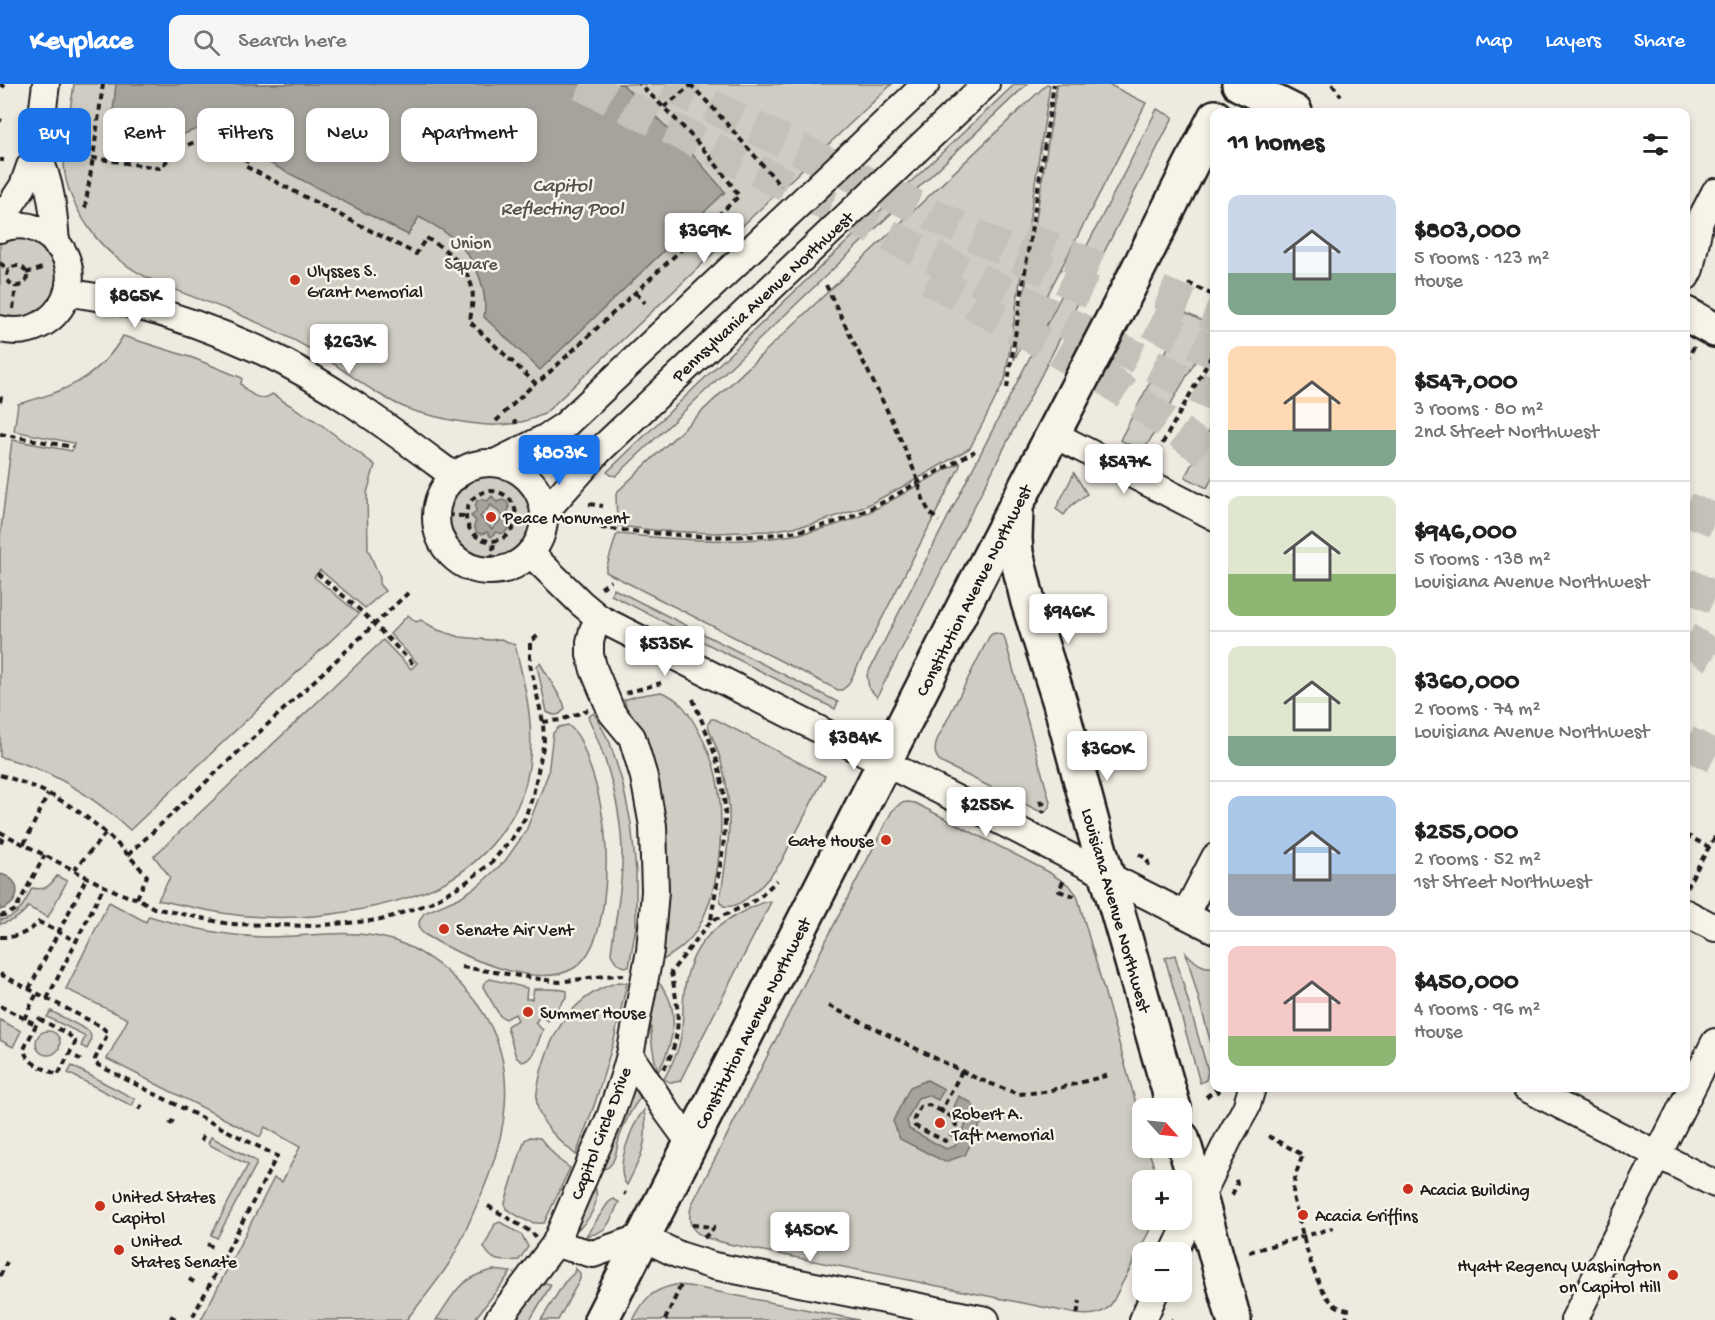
<!DOCTYPE html>
<meta charset="utf-8">
<style>
:root{--surface:#fff;--page:#f6f6f6;--text:#222;--muted:#767676;--line:#e0e0e0;--accent:#1a73e8}
body{margin:0;font-family:"Gochi Hand",sans-serif;background:var(--page);color:var(--text);height:100vh;display:flex;flex-direction:column;font-size:22px;white-space:nowrap}
*{box-sizing:border-box;margin:0}
p{font-size:20px;color:var(--muted)}
.icon{flex:none;width:33px;height:33px;fill:none;stroke:currentColor;stroke-width:2;stroke-linecap:round;stroke-linejoin:round}
.map{position:relative;flex:1;overflow:hidden}
.drawer{position:absolute;left:1210px;top:24px;width:480px;height:984px;display:flex;flex-direction:column;background:var(--surface);border-radius:12px;box-shadow:0 3px 9px #0003}
.drawer>*{flex:none}
.banner{position:absolute;left:18px;top:24px;width:570px;height:54px;display:flex;gap:12px}
.needle{width:39px;rotate:117deg}
.controls{position:absolute;left:1132px;top:1014px;display:grid;gap:12px}
.controls a{display:grid;place-items:center;width:60px;height:60px;border-radius:12px;background:var(--surface);box-shadow:0 3px 9px #0003;font-size:30px}
.price{position:absolute;translate:-50% -51px;padding:0 14px;border-radius:6px;background:#fff;color:#222;font-size:20px;line-height:39px;filter:drop-shadow(0 2px 3px #0008)}
.price::after{content:'';position:absolute;left:50%;top:36px;width:18px;height:14px;margin-left:-9px;background:inherit;clip-path:polygon(0 0,100% 0,50% 100%)}
.price.current{background:var(--accent);color:#fff}
ul{padding:0;list-style:none}
li{display:flex;align-items:center;gap:18px;height:150px;padding:0 18px}
li+li{border-top:2px solid var(--line)}
li span{display:grid;place-items:center;flex:none;width:168px;height:120px;border-radius:12px;color:#555}
li>.icon{margin-inline-start:auto}
span .icon{width:72px;height:72px;fill:#fffc;stroke-width:1}
li b{font-size:26px}
h2{display:flex;justify-content:space-between;align-items:center;height:72px;padding:0 18px;font-size:26px}
.pill{padding:0 21px;border-radius:12px;background:var(--surface);box-shadow:0 3px 9px #0003;font-size:21px;line-height:54px}
.pill.current{background:var(--accent);color:#fff}
header{display:flex;align-items:center;gap:36px;box-sizing:border-box;height:84px;padding:0 30px;background:var(--accent);color:#fff}
header strong{font-size:28px}
nav{display:flex;gap:33px;margin-inline-start:auto;font-size:21px}
.search{width:420px;height:54px;background:var(--page);display:flex;align-items:center;gap:15px;box-sizing:border-box;padding:0 21px;border-radius:12px;color:var(--muted);font-size:22px}
.map>svg:first-child{display:block}
.green{fill:#cfccc3;stroke:#767470;stroke-width:1.5}
.water{fill:#a6a39d;stroke:#6f6d69;stroke-width:1.5;fill-rule:evenodd}
.lines{fill:none;stroke-linecap:round;stroke-linejoin:round}
.highway-tunnel{stroke:#c4c1b9;stroke-width:33;stroke-dasharray:33 16;stroke-linecap:butt}
.minor-casing{stroke:#1c1c1c;stroke-width:30}
.major-casing{stroke:#1c1c1c;stroke-width:38}
.path{stroke:#1c1c1c;stroke-width:4;stroke-dasharray:6 4.5;stroke-linecap:butt}
.minor{stroke:#f7f3e8;stroke-width:26}
.major{stroke:#f7f3e8;stroke-width:33}
.poi-dot{fill:#c8321e;stroke:#f7f3e8;stroke-width:2}
.labels{text-anchor:middle;stroke-width:5;stroke-linejoin:round;paint-order:stroke}
.park-label{font-size:18px;fill:#52514e;stroke:#f7f3e8}
.poi-label{font-size:18px;fill:#1c1c1c;stroke:#f7f3e8;text-anchor:start}
.street-label{font-size:18px;fill:#1c1c1c;stroke:#f7f3e8}
.water-label{font-size:20px;font-style:italic;fill:#535250;stroke:#f7f3e8}
</style>
<header>
<strong>Keyplace</strong>
<div class="search"><svg class="icon" aria-label="search" viewBox="0 0 24 24"><circle cx="10" cy="10" r="6"/><path d="M15 15l6 6"/></svg>Search here</div>
<nav><a>Map</a><a>Layers</a><a>Share</a></nav>
</header>
<div class="map">
<svg width="1715" height="1236" viewBox="0 0 1715 1236">
<rect width="100%" height="100%" fill="#eeeae0"/>
<filter id="ink" filterUnits="userSpaceOnUse"><feTurbulence type="fractalNoise" baseFrequency=".0167" numOctaves="2"/><feDisplacementMap in="SourceGraphic" scale="12" xChannelSelector="R" yChannelSelector="G"/><feConvolveMatrix kernelMatrix="1 2 1 2 8 2 1 2 1" color-interpolation-filters="sRGB"/></filter>
<g filter="url(#ink)">
<g class="green">
<path d="M74,0h818l-348,330c-34,16 -62,12 -98,5 -11,-3 -24,-5 -35,-9 -37,-14 -67,-42 -101,-61 -22,-13 -46,-24 -70,-34 -53,-23 -117,-35 -151,-87 -11,-16 -21,-34 -24,-54 -4,-21 6,-66 9,-90z"/>
<polygon points="1015,0 1027,0 616,392 611,391 607,388 817,186"/>
<polygon points="1047,0 1050,1 1005,296 970,364 917,395 864,423 813,440 769,447 715,449 661,447 619,442 617,439 616,411 617,408"/>
<polygon points="1057,0 1108,0 1146,19 1014,276"/>
<polygon points="1157,25 1173,33 877,613 869,604 867,591"/>
<path d="M25,153c9,4 17,7 23,15 17,22 6,56 -21,64 -9,3 -18,1 -27,-1v-75z"/>
<polygon points="1186,229 1215,243 1143,368 1120,356"/>
<path d="M123,252l70,22 49,20 -1,6c8,10 20,19 31,10l47,29 56,42 -8,28 1,56 12,29 -1,6 6,7 -20,17 -45,-38 -6,7 45,37 -229,216c-37,-34 -81,-62 -130,-73v-220l12,-97 60,11 2,-8 -60,-12 4,-27c46,-12 80,-25 105,-68z"/>
<polygon points="1215,335 1215,388 1207,404 1185,393"/>
<path d="M959,379l1,3 -112,219 -6,5h-4l-232,-118v-3l10,-33 3,-2c80,8 163,14 239,-17 36,-15 67,-38 101,-54z"/>
<polygon points="1074,389 1087,410 1071,422 1064,431 1056,425"/>
<circle cx="491" cy="432" r="41"/>
<polygon points="614,505 838,618 835,625 611,511"/>
<path d="M408,531l8,7 5,-2 17,10 22,7 30,3 11,-1 14,6c10,40 20,81 14,122 -3,20 -11,42 -23,59 -37,56 -91,74 -154,85 -34,6 -70,8 -105,5 -30,-2 -59,-10 -89,-16l12,-23 -16,-21 225,-212 4,-4 28,29 6,-6 -27,-29z"/>
<path d="M996,549l8,3 46,166v4l-6,7 -3,-1 -99,-49c-8,-7 -8,-13 -5,-23l52,-103 3,-3z"/>
<path d="M540,579l23,39 2,6c-5,8 -10,9 -18,4l-10,-46z"/>
<path d="M661,608c19,6 28,21 37,38 6,11 11,23 15,34 14,45 9,121 -14,162 -9,17 -24,27 -41,37l-28,-246 -6,-17 12,-4z"/>
<path d="M594,629l16,30 12,38 9,42 5,48v55l-7,41c-10,0 -13,-4 -18,-13 3,-30 11,-61 11,-92 1,-49 -14,-101 -34,-145z"/>
<path d="M711,635h4l110,57 -44,86c-10,15 -39,49 -58,44l-3,-6c7,-46 15,-85 3,-131 -3,-14 -9,-27 -14,-40l-1,-5z"/>
<path d="M568,641c13,10 16,24 21,39 8,20 12,41 15,62 5,36 4,121 -30,142 -37,23 -116,-13 -150,-34l-4,-4 -1,-8 5,-9 35,-15 20,-13 26,-24 21,-30 22,-57 5,-41 6,-6z"/>
<path d="M908,718l7,1 132,68 23,15 7,9 66,233v20h5l10,32h-15v40h12l-43,83c-8,12 -21,13 -35,11l-348,-70c-23,-6 -47,-9 -37,-40l200,-393 9,-8z"/>
<path d="M57,792l10,5 -19,36 -20,-10c-8,10 -15,14 -28,17v-4c19,-2 24,-16 32,-32 13,3 18,-2 25,-12z"/>
<path d="M109,818l37,20 3,-6c39,12 79,21 120,21 42,0 86,-10 126,4 26,9 48,25 67,45 64,66 48,147 13,223 -8,18 -15,36 -25,53 -13,20 -29,40 -44,58h-205l73,-142 8,4 18,-35 -35,-20 -5,10 -153,-78 21,-40 -62,-30z"/>
<path d="M764,818h7l-91,179c-7,2 -10,2 -16,-2 6,-12 14,-25 16,-38 4,-15 2,-31 4,-47 5,-53 34,-73 80,-92z"/>
<path d="M1186,869c9,9 16,16 29,14v91z"/>
<polygon points="1175,871 1208,987 1206,996 1200,999 1165,874"/>
<path d="M490,895l37,9 -1,11h6l2,-10c8,0 28,-1 33,2v5l-19,25 -8,-5 -5,7 8,7c-5,10 -8,30 -21,32l-6,-5 -9,-30 1,-2 10,-5 -3,-6 -9,5 -6,-3 -17,-29 1,-4z"/>
<path d="M656,896c27,26 18,63 2,92 -10,-35 -9,-57 -2,-92z"/>
<path d="M619,898l8,1 -13,57 -19,63 -19,52c-15,-13 -36,-30 -39,-51 -2,-10 2,-22 4,-32 11,-42 34,-78 78,-90z"/>
<path d="M51,927l38,20c4,7 1,12 -2,18l-6,-3 4,-9 -1,-2 -37,-18z"/>
<polygon points="0,936 21,947 13,963 0,956"/>
<circle cx="48" cy="959" r="12"/>
<polygon points="72,982 135,1015 132,1022 68,989"/>
<path d="M630,1004c7,1 8,4 10,10 -9,11 -15,24 -20,38 -3,8 -3,19 -8,27 -4,7 -10,7 -16,5z"/>
<path d="M644,1026c5,32 -3,48 -17,75 -14,-16 5,-60 17,-75z"/>
<polygon points="211,1053 256,1077 256,1081 217,1154 211,1151 248,1081 208,1060"/>
<path d="M530,1053l10,1 19,22 11,8 -26,55c-16,2 -25,-7 -38,-14l-1,-6 18,-58 2,-5z"/>
<path d="M594,1100c8,16 -5,39 -19,47v-5z"/>
<path d="M613,1115l6,3c-10,20 -9,30 -33,34l22,-33z"/>
<path d="M500,1138l22,13 6,12 -9,13c-17,1 -26,4 -35,-13l11,-23z"/>
<polygon points="575,1184 580,1189 580,1195 558,1236 541,1236 564,1199 574,1189"/>
<path d="M493,1186l18,2 -37,48h-38c19,-27 22,-42 57,-50z"/>
<polygon points="536,1197 550,1200 551,1201 530,1236 507,1236"/>
<path d="M675,1201l14,1 170,34h-226c11,-21 18,-30 42,-35z"/>
</g>
<g class="water">
<path d="M116,0h506c37,34 71,69 103,108l-185,178 -56,-53c4,-26 -7,-54 -25,-73 -11,-12 -26,-19 -40,-27l-11,18 -139,-72 8,-17c-47,-23 -82,-31 -122,10l-46,-9z"/>
<path d="M492,412l5,6c5,-3 11,-2 12,5l-1,6 4,4 -5,5c4,8 -3,14 -11,10l-5,5 -4,-5 -4,2 -6,-1 -3,-7 2,-5 -5,-5 5,-4 -1,-6 2,-5 4,-2 6,2zM491,421l13,12 -12,12 -12,-12z"/>
<path d="M0,790c23,4 22,31 0,36z"/>
<polygon points="927,996 944,1005 938,1016 928,1011 918,1014 907,1036 909,1045 946,1065 955,1062 967,1038 964,1028 954,1023 959,1012 972,1019 981,1039 965,1071 945,1078 900,1055 893,1037 910,1003"/>
</g>
<g class="lines">
<g class="highway-tunnel">
<polyline points="581,0 1215,312"/>
<polyline points="666,0 1215,269"/>
<polyline points="1023,153 1215,231"/>
<polyline points="929,194 1108,296 1215,374"/>
<polyline points="1686,425 1715,436"/>
<polyline points="1686,500 1715,514"/>
<polyline points="1686,555 1715,573"/>
<polyline points="1686,658 1715,673"/>
</g>
<g class="minor-casing">
<g id="minor">
<path d="M37,70c14,27 17,60 19,90"/>
<polyline points="0,137 23,102 30,82 37,70 46,0"/>
<path d="M0,145c15,-6 31,-4 44,4 53,33 17,111 -44,96"/>
<polyline points="1692,150 1700,137 1715,108"/>
<polyline points="1686,193 1690,185 1700,137"/>
<path d="M68,208c19,4 39,6 58,11 47,12 94,29 138,49 69,33 130,80 191,125"/>
<polyline points="1053,350 1215,433"/>
<polyline points="495,379 545,354 565,341 926,0"/>
<circle cx="490" cy="433" r="54"/>
<polyline points="544,429 599,367 986,0"/>
<polyline points="530,469 581,519 599,534 1215,846"/>
<polyline points="1686,829 1715,844"/>
<polyline points="1185,831 1215,773"/>
<polyline points="630,971 666,1026 690,1059"/>
<polyline points="1526,1004 1715,1100"/>
<polyline points="555,1160 593,1170 642,1153 679,1171 714,1182 986,1236"/>
<polyline points="1174,1168 1228,1056 1246,1024 1252,1004"/>
<polyline points="498,1236 555,1160 610,1033 624,992 630,971 650,867 655,807 653,742 644,693 632,653 612,629 594,586 590,571 590,558 593,546 599,534"/>
<polyline points="1143,1236 1155,1208"/>
<polyline points="1574,1236 1715,958"/>
</g>
</g>
<g class="major-casing">
<g id="major">
<polyline points="1239,0 1295,28"/>
<polyline points="1686,230 1715,246"/>
<polyline points="1016,426 1015,454 1016,469 1028,518 1060,619 1094,746 1174,1024"/>
<polyline points="1182,1054 1200,1113 1234,1236"/>
<polyline points="601,1236 973,504 1120,221 1215,33"/>
</g>
</g>
<g class="path">
<polyline points="0,0 6,3"/>
<path d="M103,0l-10,74 66,10c10,-9 19,-18 31,-24 17,-8 43,1 61,5l-6,17 171,88 10,-16c19,10 38,25 45,46 4,12 0,26 -1,38l65,61 5,-2 199,-185c-28,-42 -63,-78 -100,-112"/>
<polyline points="690,0 713,24 781,102"/>
<polyline points="1332,0 1341,12"/>
<polyline points="664,23 691,1"/>
<polyline points="0,36 2,37"/>
<polyline points="0,76 4,76"/>
<polyline points="85,124 93,74"/>
<polyline points="0,179 9,186"/>
<circle cx="17" cy="192" r="10"/>
<polyline points="26,189 46,183"/>
<polyline points="1188,199 1215,212"/>
<path d="M826,201c29,63 63,124 89,188 7,18 7,36 24,48"/>
<polyline points="636,209 645,219"/>
<polyline points="13,225 16,202"/>
<polyline points="1686,277 1695,261"/>
<polyline points="1007,304 1054,0"/>
<polyline points="0,318 2,308"/>
<polyline points="515,336 516,340"/>
<polyline points="496,337 535,299"/>
<polyline points="0,350 73,363"/>
<polyline points="1152,378 1215,266"/>
<circle cx="491" cy="432" r="25"/>
<polyline points="589,420 603,422"/>
<polyline points="437,431 466,432"/>
<path d="M601,444c81,8 166,18 244,-9 25,-9 48,-22 70,-35 20,-11 40,-22 60,-33"/>
<polyline points="491,487 494,457"/>
<polyline points="317,489 362,528 415,582"/>
<polyline points="601,504 611,497"/>
<polyline points="626,609 661,599"/>
<path d="M693,615c10,26 23,52 28,79 11,51 -3,92 -10,142"/>
<polyline points="543,638 561,636 588,626"/>
<path d="M0,691c65,19 104,51 147,101l-10,22 17,10 75,16 83,2 69,-6 47,-16 37,-21 26,-20 22,-26 12,-19 8,-23 11,-53 -1,-20 -13,-58v-22l10,-8"/>
<polyline points="1040,716 1044,729"/>
<polyline points="1040,717 1050,722"/>
<polyline points="0,748 104,802 129,813 136,814"/>
<polyline points="1686,751 1709,763 1715,753"/>
<polyline points="0,759 5,750"/>
<polyline points="24,760 48,710"/>
<polyline points="1139,770 1147,775 1149,782"/>
<polyline points="128,771 408,509"/>
<polyline points="74,786 106,749"/>
<polyline points="1063,797 1059,807 1077,813"/>
<polyline points="1686,804 1709,763"/>
<polyline points="0,832 8,830 15,826 45,771"/>
<path d="M0,853c16,1 28,-4 39,-15l37,19"/>
<polyline points="462,883 559,898 604,892 624,891"/>
<polyline points="0,890 102,943 107,948 107,951 95,975 95,979 98,981 277,1072 191,1236"/>
<polyline points="29,905 87,793"/>
<polyline points="47,915 104,802"/>
<polyline points="0,922 37,941"/>
<polyline points="829,922 976,994 1018,1010 1044,1008 1109,991"/>
<polyline points="24,935 37,909"/>
<path d="M39,935l29,15 7,7v2l-17,32c-12,-6 -32,-11 -34,-26z"/>
<polyline points="76,973 82,976"/>
<path d="M664,985c19,-34 15,-60 7,-97l40,-51 38,-17 13,-9 15,-15"/>
<polyline points="1217,1004 1219,1012"/>
<polyline points="1206,1013 1217,1004"/>
<polyline points="139,1026 143,1018"/>
<polyline points="941,1027 929,1021 920,1023 914,1035 915,1042 945,1057 950,1053 956,1041 954,1034 941,1027 962,987"/>
<polyline points="170,1041 174,1034"/>
<path d="M1268,1052l35,19c-6,14 -10,27 -10,42 8,27 19,91 42,108 4,3 8,4 13,5l-2,10"/>
<polyline points="201,1057 204,1049"/>
<polyline points="624,1109 626,1110"/>
<polyline points="1232,1111 1237,1100 1235,1092"/>
<polyline points="488,1122 533,1149 535,1153"/>
<polyline points="692,1141 715,1143"/>
<polyline points="704,1154 714,1144"/>
<polyline points="207,1160 213,1163"/>
<polyline points="1249,1168 1333,1144"/>
<polyline points="0,1192 7,1178"/>
<polyline points="189,1195 194,1198"/>
<polyline points="1183,1215 1188,1203"/>
<polyline points="1077,1230 1080,1217"/>
<polyline points="170,1232 176,1235"/>
<polyline points="665,1236 681,1201"/>
<polyline points="1171,1236 1172,1236"/>
</g>
<use href="#minor" class="minor"/>
<use href="#major" class="major"/>
</g>
</g>
<g class="poi-dot">
<circle cx="295" cy="196" r="6"/>
<circle cx="491" cy="433" r="6"/>
<circle cx="886" cy="756" r="6"/>
<circle cx="444" cy="845" r="6"/>
<circle cx="528" cy="928" r="6"/>
<circle cx="940" cy="1039" r="6"/>
<circle cx="1408" cy="1105" r="6"/>
<circle cx="100" cy="1122" r="6"/>
<circle cx="1303" cy="1131" r="6"/>
<circle cx="119" cy="1166" r="6"/>
<circle cx="1673" cy="1191" r="6"/>
</g>
<g class="labels">
<g class="park-label">
<text x="471" y="164">Union<tspan x="471" dy="21">Square</tspan></text>
</g>
<g class="poi-label">
<text x="307" y="192">Ulysses S.<tspan x="307" dy="21">Grant Memorial</tspan></text>
<text x="503" y="439">Peace Monument</text>
<text x="874" y="762" text-anchor="end">Gate House</text>
<text x="456" y="851">Senate Air Vent</text>
<text x="540" y="934">Summer House</text>
<text x="952" y="1035">Robert A.<tspan x="952" dy="21">Taft Memorial</tspan></text>
<text x="1420" y="1111">Acacia Building</text>
<text x="112" y="1118">United States<tspan x="112" dy="21">Capitol</tspan></text>
<text x="1315" y="1137">Acacia Griffins</text>
<text x="131" y="1162">United<tspan x="131" dy="21">States Senate</tspan></text>
<text x="1661" y="1187" text-anchor="end">Hyatt Regency Washington<tspan x="1661" dy="21">on Capitol Hill</tspan></text>
</g>
<g class="street-label">
<text transform="translate(762 212) rotate(-43)" y="6">Pennsylvania Avenue Northwest</text>
<text transform="translate(973 506) rotate(-63)" y="6">Constitution Avenue Northwest</text>
<text transform="translate(1117 826) rotate(74)" y="6">Louisiana Avenue Northwest</text>
<text transform="translate(752 939) rotate(-63)" y="6">Constitution Avenue Northwest</text>
<text transform="translate(600 1049) rotate(-69)" y="6">Capitol Circle Drive</text>
</g>
<g class="water-label">
<text x="562" y="107">Capitol<tspan x="562" dy="23">Reflecting Pool</tspan></text>
</g>
</g>
</svg>
<div class="controls">
<a><svg class="needle" viewBox="-14 -14 28 28"><path d="M0-13l5 13h-10z" fill="#e53935"/><path d="M0 13l5-13h-10z" fill="#767676"/></svg></a>
<a>+</a>
<a>−</a>
</div>
<b class="price" style="left:704px;top:180px">$369K</b>
<b class="price" style="left:135px;top:245px">$865K</b>
<b class="price" style="left:349px;top:291px">$263K</b>
<b class="price current" style="left:559px;top:402px">$803K</b>
<b class="price" style="left:1124px;top:411px">$547K</b>
<b class="price" style="left:1068px;top:561px">$946K</b>
<b class="price" style="left:665px;top:593px">$535K</b>
<b class="price" style="left:854px;top:687px">$384K</b>
<b class="price" style="left:1107px;top:698px">$360K</b>
<b class="price" style="left:986px;top:754px">$255K</b>
<b class="price" style="left:810px;top:1179px">$450K</b>
<div class="banner">
<a class="pill current">Buy</a>
<a class="pill">Rent</a>
<a class="pill">Filters</a>
<a class="pill">New</a>
<a class="pill">Apartment</a>
</div>
<section class="drawer">
<h2>11 homes<svg class="icon" aria-label="filters" viewBox="0 0 24 24"><path d="M4 7h16M4 17h16"/><circle cx="9" cy="7" r="2"/><circle cx="15" cy="17" r="2"/></svg></h2>
<ul>
<li><span style="background:linear-gradient(#c9d6e8 65%,#7fa58c 0)"><svg class="icon" aria-label="home" viewBox="0 0 24 24"><path d="M3 11l9-7 9 7M6 9v11h12V9"/></svg></span><div><b>$803,000</b><p>5 rooms · 123 m²</p><p>House</p></div></li>
<li><span style="background:linear-gradient(#ffd9b3 70%,#7fa58c 0)"><svg class="icon" aria-label="home" viewBox="0 0 24 24"><path d="M3 11l9-7 9 7M6 9v11h12V9"/></svg></span><div><b>$547,000</b><p>3 rooms · 80 m²</p><p>2nd Street Northwest</p></div></li>
<li><span style="background:linear-gradient(#dfe7d0 65%,#8fb573 0)"><svg class="icon" aria-label="home" viewBox="0 0 24 24"><path d="M3 11l9-7 9 7M6 9v11h12V9"/></svg></span><div><b>$946,000</b><p>5 rooms · 138 m²</p><p>Louisiana Avenue Northwest</p></div></li>
<li><span style="background:linear-gradient(#dfe7d0 75%,#7fa58c 0)"><svg class="icon" aria-label="home" viewBox="0 0 24 24"><path d="M3 11l9-7 9 7M6 9v11h12V9"/></svg></span><div><b>$360,000</b><p>2 rooms · 74 m²</p><p>Louisiana Avenue Northwest</p></div></li>
<li><span style="background:linear-gradient(#a9c7e8 65%,#9aa5b1 0)"><svg class="icon" aria-label="home" viewBox="0 0 24 24"><path d="M3 11l9-7 9 7M6 9v11h12V9"/></svg></span><div><b>$255,000</b><p>2 rooms · 52 m²</p><p>1st Street Northwest</p></div></li>
<li><span style="background:linear-gradient(#f6c9c9 75%,#8fb573 0)"><svg class="icon" aria-label="home" viewBox="0 0 24 24"><path d="M3 11l9-7 9 7M6 9v11h12V9"/></svg></span><div><b>$450,000</b><p>4 rooms · 96 m²</p><p>House</p></div></li>
</ul>
</section>
</div>
